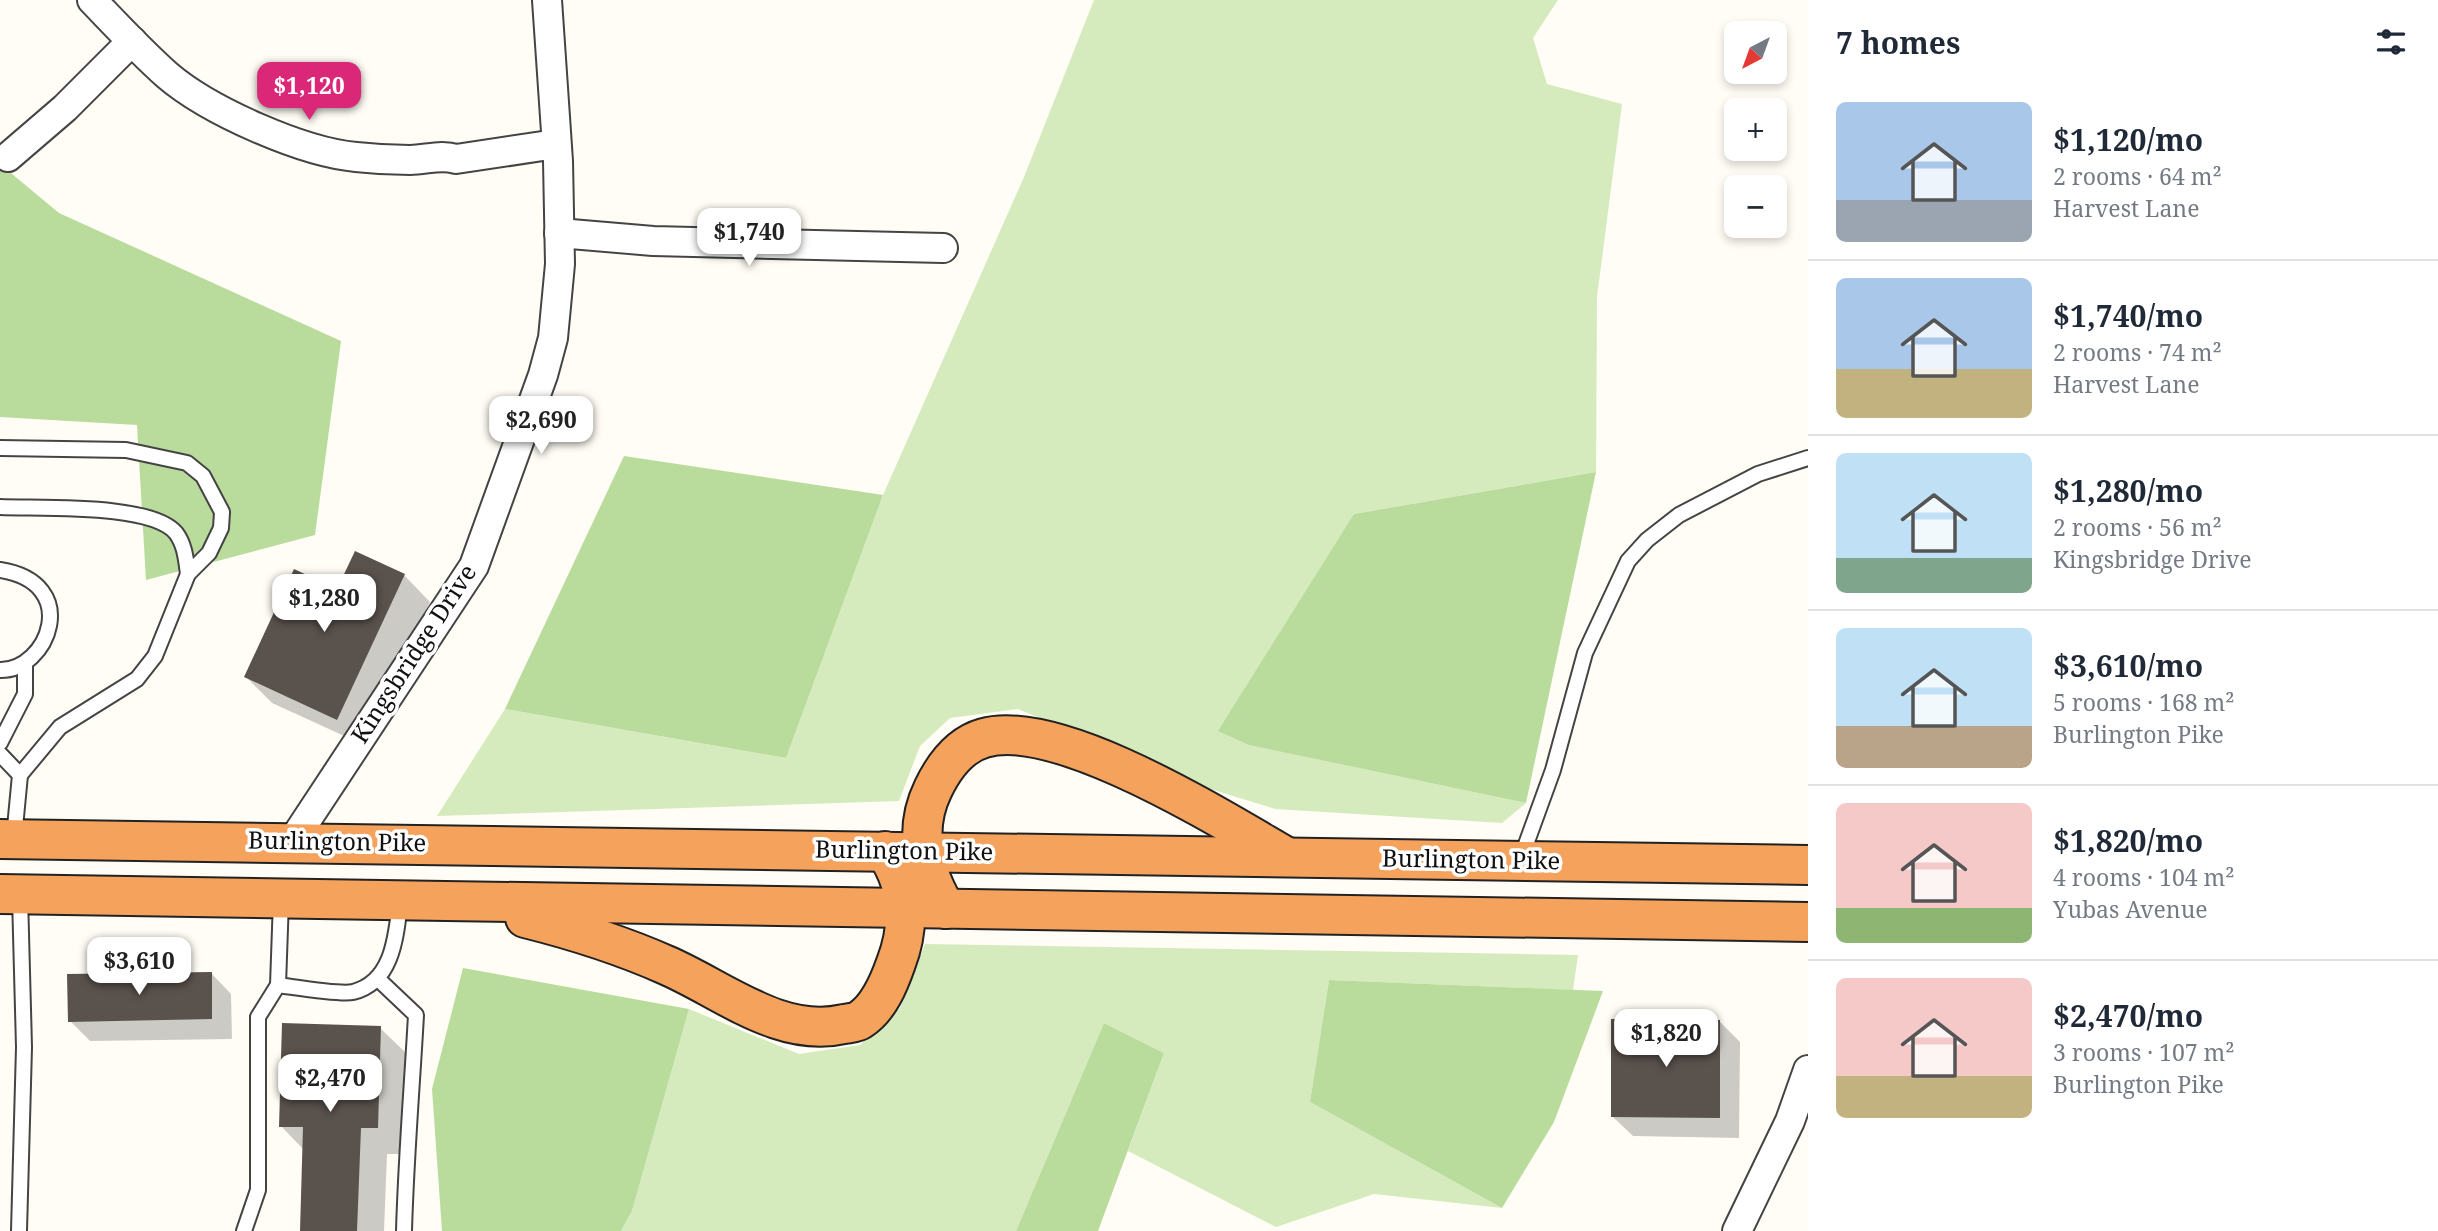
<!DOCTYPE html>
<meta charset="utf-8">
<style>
:root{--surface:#fff;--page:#f6f6f7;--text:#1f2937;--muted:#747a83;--line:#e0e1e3;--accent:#db2777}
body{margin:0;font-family:"Noto Serif",serif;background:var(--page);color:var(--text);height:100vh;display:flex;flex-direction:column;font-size:26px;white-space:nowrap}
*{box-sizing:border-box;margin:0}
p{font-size:23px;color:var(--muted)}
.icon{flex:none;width:38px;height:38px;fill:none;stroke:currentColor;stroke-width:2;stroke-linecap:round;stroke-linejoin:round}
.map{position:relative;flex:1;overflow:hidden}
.sheet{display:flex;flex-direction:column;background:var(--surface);width:630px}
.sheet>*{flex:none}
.needle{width:46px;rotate:221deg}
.fabs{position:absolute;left:1724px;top:21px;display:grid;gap:14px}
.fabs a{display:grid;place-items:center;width:63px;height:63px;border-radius:10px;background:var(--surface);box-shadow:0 4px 10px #0003;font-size:35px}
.price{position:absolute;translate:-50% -60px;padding:0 16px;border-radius:14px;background:#fff;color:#222;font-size:23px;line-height:46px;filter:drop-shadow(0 2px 4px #0008)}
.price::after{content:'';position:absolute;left:50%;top:42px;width:21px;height:16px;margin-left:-10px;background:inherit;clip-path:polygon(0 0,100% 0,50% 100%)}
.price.on{background:var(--accent);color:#fff}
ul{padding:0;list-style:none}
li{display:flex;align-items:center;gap:21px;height:175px;padding:0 28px}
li+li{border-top:2px solid var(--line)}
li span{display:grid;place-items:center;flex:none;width:196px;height:140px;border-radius:10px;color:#555}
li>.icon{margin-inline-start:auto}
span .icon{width:84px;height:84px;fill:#fffc;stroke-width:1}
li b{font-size:30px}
h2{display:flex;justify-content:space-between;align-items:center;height:84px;padding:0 28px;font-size:30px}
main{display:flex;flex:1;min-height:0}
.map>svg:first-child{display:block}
.green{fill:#d5ebbd}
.forest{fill:#b9dc9c}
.shadow{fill:#0003}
.building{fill:#5a524d}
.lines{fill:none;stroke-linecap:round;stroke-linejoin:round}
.lane-casing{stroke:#444;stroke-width:18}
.street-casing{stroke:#444;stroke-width:32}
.highway-casing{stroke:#222;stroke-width:42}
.lane{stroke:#fff;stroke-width:14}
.street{stroke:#fff;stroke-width:28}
.highway{stroke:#f5a25d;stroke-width:38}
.labels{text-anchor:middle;stroke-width:7;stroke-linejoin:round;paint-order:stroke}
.street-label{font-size:24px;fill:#111;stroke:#fff}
</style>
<main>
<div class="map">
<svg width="1808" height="1231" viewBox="0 0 1808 1231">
<rect width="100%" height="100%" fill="#fffdf5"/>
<g class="green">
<polygon points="1094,0 1558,0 1533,38 1547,84 1622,104 1597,297 1596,472 1354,514 1250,745 1526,803 1502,823 1275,809 1204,787 1018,709 950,718 920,746 899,801 437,816 505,709 786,758 883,495 1024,177"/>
<polygon points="925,944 1578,955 1573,990 1329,980 1310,1102 1502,1208 1374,1194 1276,1227 1128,1151 1164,1053 1104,1023 1016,1231 621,1231 632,1211 689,1009 799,1054 860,1045 900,1008"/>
</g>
<g class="forest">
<polygon points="0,164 59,213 341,341 315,535 146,580 137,425 0,417"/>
<polygon points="624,456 883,495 786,758 505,709"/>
<polygon points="1596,472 1526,803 1249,745 1218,731 1354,514"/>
<polygon points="463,968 689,1009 632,1211 621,1231 442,1231 432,1089"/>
<polygon points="1329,980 1603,991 1554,1122 1502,1208 1310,1102"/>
<polygon points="1104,1023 1164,1053 1098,1231 1016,1231"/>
</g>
<g class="shadow">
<polygon points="404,575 430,602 364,745 272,703 246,677 338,592"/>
<polygon points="211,973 231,994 232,1039 90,1041 70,1021"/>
<polygon points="1720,1022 1740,1042 1739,1138 1633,1136 1612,1116"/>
<polygon points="380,1028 407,1054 404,1154 387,1154 384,1231 301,1231 304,1150 281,1126"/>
</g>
<g class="building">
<polygon points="355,551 405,574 337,720 244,677 294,569 337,589"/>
<polygon points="212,972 212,1019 68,1022 67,974"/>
<polygon points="1611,1019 1720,1020 1720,1118 1611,1117"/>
<polygon points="282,1023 381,1026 378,1128 361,1128 357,1231 300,1231 303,1127 279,1127"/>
</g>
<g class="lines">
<g class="lane-casing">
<g id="lane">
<polyline points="0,448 126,450 187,463 203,476 222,512 221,528 209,553 188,574 155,656 137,679 60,727 20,775"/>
<path d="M0,507c40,2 151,-4 176,26 9,12 10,27 12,41"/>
<path d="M0,570c83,13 48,101 0,100"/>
<polyline points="0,743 25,694 25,664"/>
<polyline points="0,754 20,775 14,838"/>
<polyline points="1521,858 1553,770 1585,653 1628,561 1647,540 1679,515 1758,474 1808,458"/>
<path d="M378,979l38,36c-4,72 -10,143 -12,216"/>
<path d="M278,985c16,2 62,10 75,7 40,-10 43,-56 47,-89"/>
<polyline points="19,1231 24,1047 20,896"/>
<polyline points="244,1231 258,1190 258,1017 278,985 281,900"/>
</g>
</g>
<g class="street-casing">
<g id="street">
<path d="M92,0c24,25 49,52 75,75 42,36 135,77 189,82 18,2 36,3 54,3 16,0 31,-6 46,-1l100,-15"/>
<polyline points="8,157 65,108 132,41"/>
<polyline points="559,233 653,241 943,248"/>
<polyline points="292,842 474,566 543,375 553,338 560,264 558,161 547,0"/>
<polyline points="1737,1231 1790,1121 1808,1070"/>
</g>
</g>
<g class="highway-casing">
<g id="highway">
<polyline points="0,839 1808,865"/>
<polyline points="0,894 1808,922"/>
<path d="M946,909c-23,-38 -33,-79 -13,-120 11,-23 26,-44 51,-51 74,-21 235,80 301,118"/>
<path d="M525,918c48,12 96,27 141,47 56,24 114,74 178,59 5,-1 12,-1 16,-4 19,-12 29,-37 36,-57 15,-39 12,-78 -11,-112"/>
</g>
</g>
<use href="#lane" class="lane"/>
<use href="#street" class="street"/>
<use href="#highway" class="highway"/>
</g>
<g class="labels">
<g class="street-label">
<text transform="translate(414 654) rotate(-57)" y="8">Kingsbridge Drive</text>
<text transform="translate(337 842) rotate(1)" y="8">Burlington Pike</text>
<text transform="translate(904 851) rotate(1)" y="8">Burlington Pike</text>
<text transform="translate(1471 860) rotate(1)" y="8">Burlington Pike</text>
</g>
</g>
</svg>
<div class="fabs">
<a><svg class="needle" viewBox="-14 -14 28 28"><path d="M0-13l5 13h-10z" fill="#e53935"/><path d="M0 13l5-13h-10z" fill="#747a83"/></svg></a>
<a>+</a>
<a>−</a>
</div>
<b class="price on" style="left:309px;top:122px">$1,120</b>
<b class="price" style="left:749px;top:268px">$1,740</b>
<b class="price" style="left:541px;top:456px">$2,690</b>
<b class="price" style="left:324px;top:634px">$1,280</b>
<b class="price" style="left:139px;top:997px">$3,610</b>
<b class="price" style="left:1666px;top:1069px">$1,820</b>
<b class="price" style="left:330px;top:1114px">$2,470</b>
</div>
<section class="sheet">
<h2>7 homes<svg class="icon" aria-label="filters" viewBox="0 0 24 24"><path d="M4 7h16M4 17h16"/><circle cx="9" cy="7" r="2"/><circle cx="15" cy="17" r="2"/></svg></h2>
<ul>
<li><span style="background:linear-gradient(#a9c7e8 70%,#9aa5b1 0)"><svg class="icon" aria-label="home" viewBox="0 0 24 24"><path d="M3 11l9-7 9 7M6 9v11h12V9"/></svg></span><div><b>$1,120/mo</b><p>2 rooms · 64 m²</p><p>Harvest Lane</p></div></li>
<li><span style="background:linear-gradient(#a9c7e8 65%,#c2b280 0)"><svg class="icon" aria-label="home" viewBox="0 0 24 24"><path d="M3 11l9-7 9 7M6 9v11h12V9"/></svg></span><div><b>$1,740/mo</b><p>2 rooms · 74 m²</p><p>Harvest Lane</p></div></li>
<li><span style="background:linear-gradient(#bfe0f5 75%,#7fa58c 0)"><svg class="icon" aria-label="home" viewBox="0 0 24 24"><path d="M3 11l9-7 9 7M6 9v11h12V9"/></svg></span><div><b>$1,280/mo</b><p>2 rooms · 56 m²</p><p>Kingsbridge Drive</p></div></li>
<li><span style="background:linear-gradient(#bfe0f5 70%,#b9a48a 0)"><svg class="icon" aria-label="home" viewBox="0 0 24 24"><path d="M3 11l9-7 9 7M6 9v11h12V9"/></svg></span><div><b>$3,610/mo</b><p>5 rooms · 168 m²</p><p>Burlington Pike</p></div></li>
<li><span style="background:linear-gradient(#f6c9c9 75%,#8fb573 0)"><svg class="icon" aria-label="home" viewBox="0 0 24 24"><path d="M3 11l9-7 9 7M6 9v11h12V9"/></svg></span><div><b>$1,820/mo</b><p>4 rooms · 104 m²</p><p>Yubas Avenue</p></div></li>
<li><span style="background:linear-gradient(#f6c9c9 70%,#c2b280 0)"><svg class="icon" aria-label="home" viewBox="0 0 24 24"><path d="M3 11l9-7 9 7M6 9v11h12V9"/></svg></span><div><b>$2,470/mo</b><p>3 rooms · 107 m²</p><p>Burlington Pike</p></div></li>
</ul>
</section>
</main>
